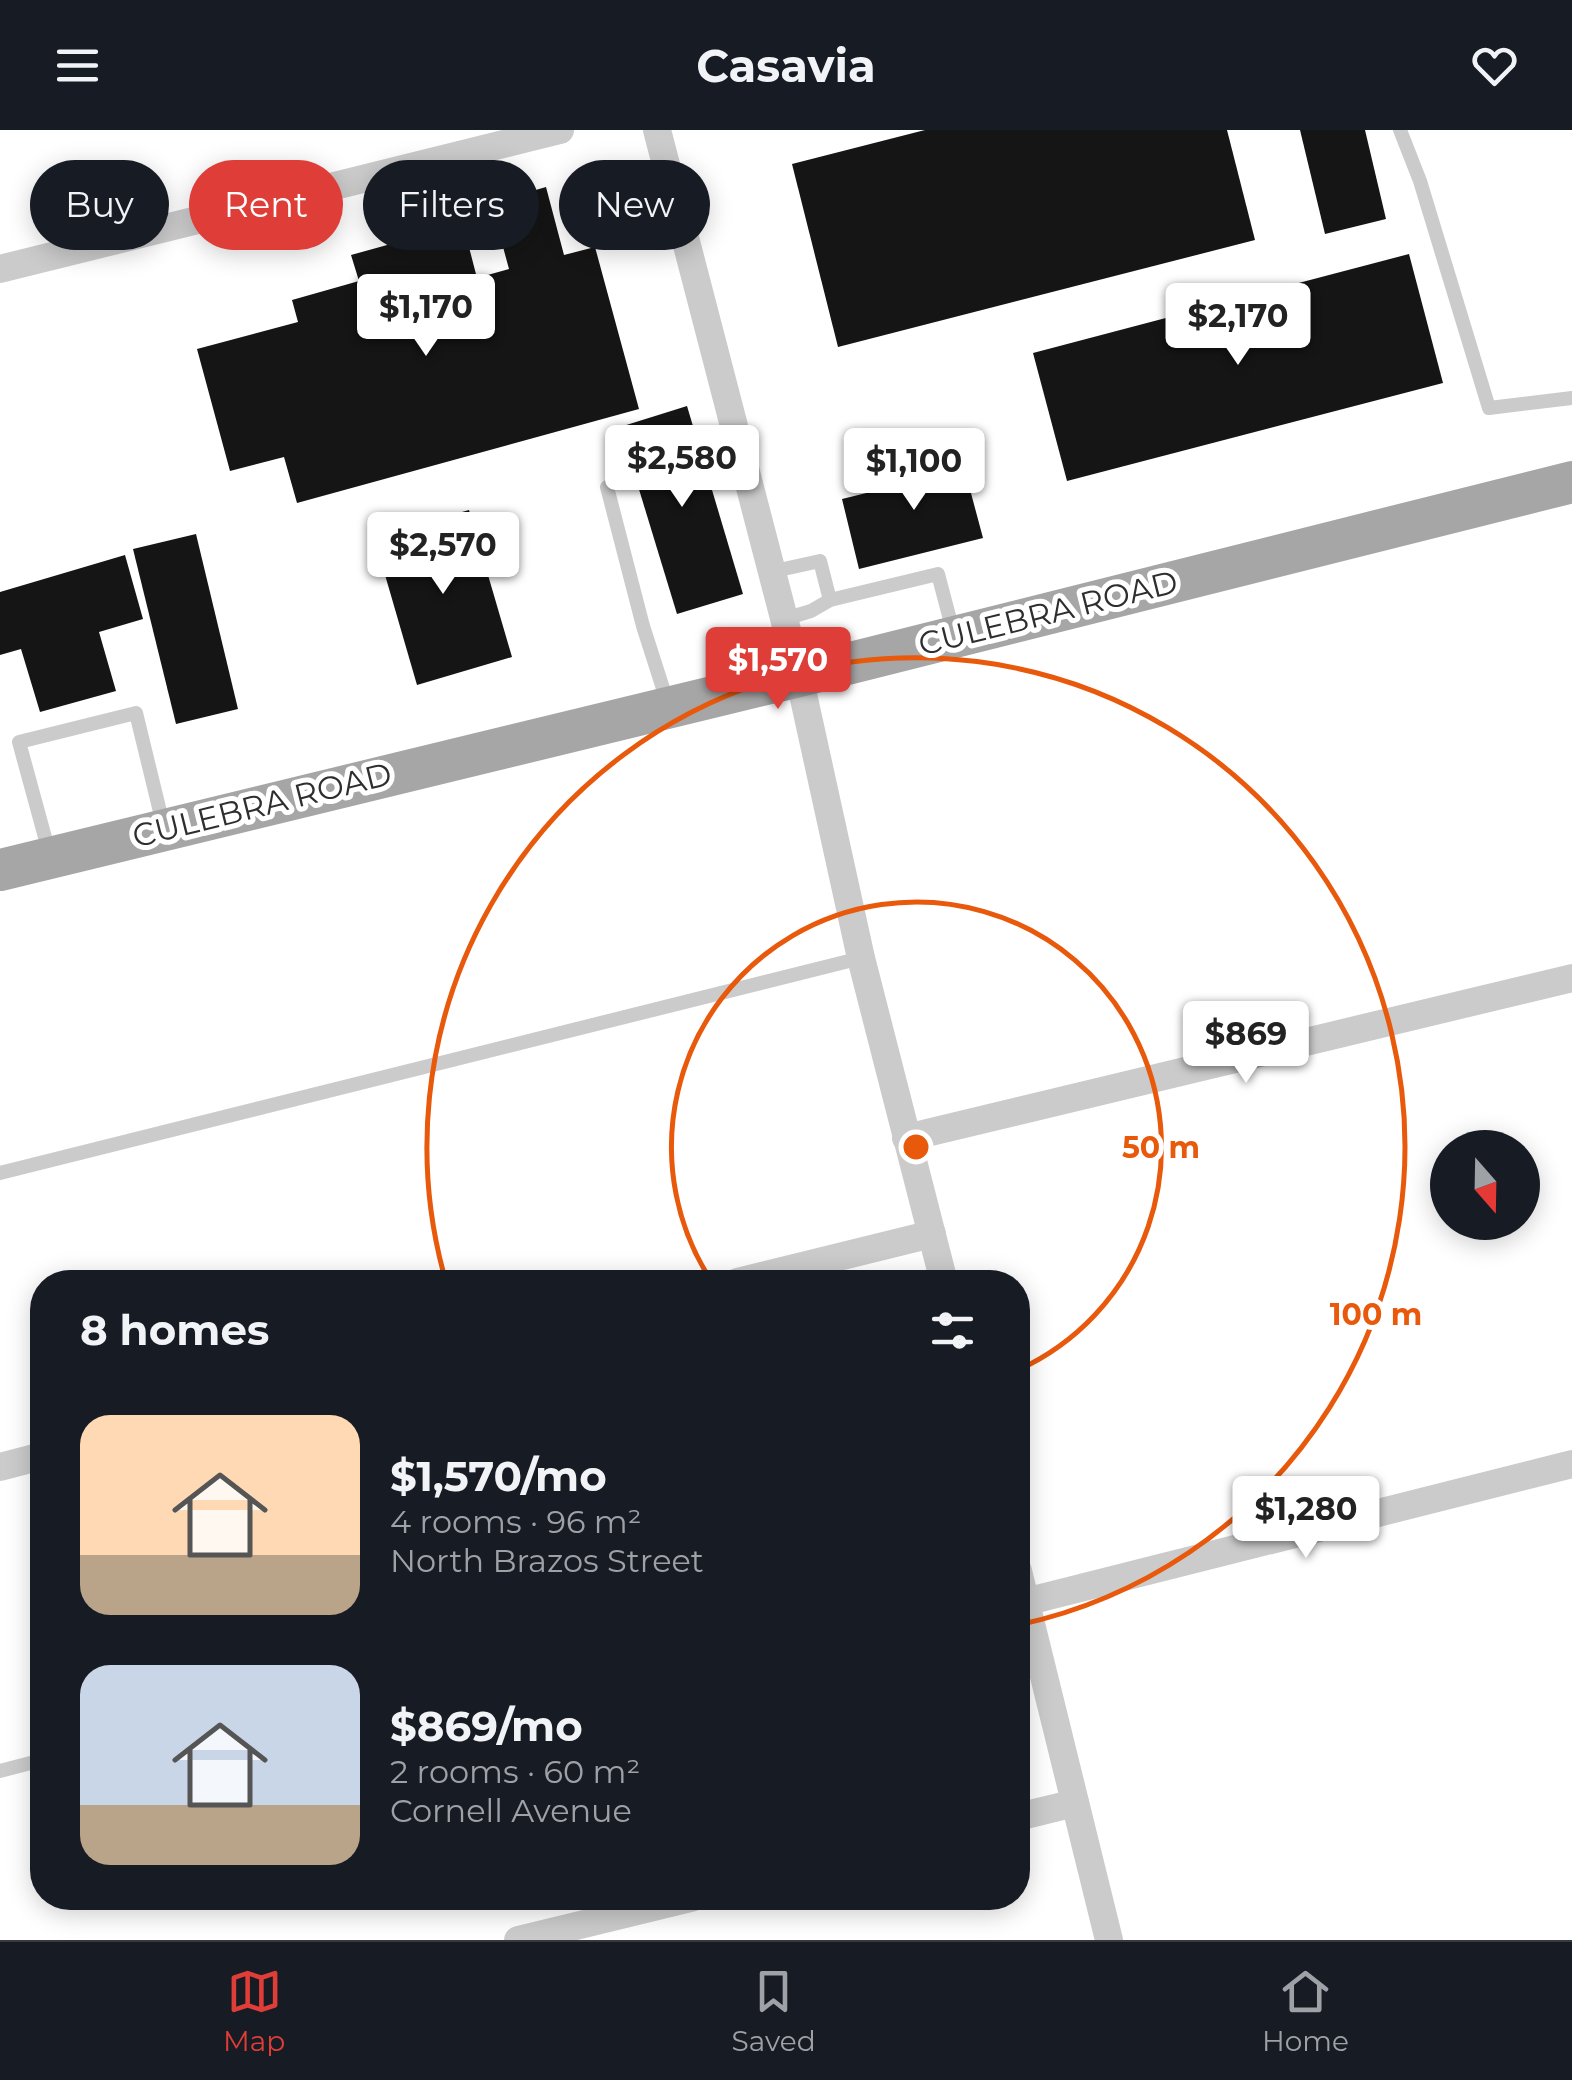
<!DOCTYPE html>
<meta charset="utf-8">
<style>
:root{--surface:#171b24;--page:#242831;--text:#f1f3f6;--muted:#9ea1a6;--line:#363941;--accent:#df3d37}
body{margin:0;font-family:Montserrat,sans-serif;background:var(--page);color:var(--text);height:100vh;display:flex;flex-direction:column;font-size:38px;white-space:nowrap}
*{box-sizing:border-box;margin:0}
p{font-size:32px;color:var(--muted)}
.icon{flex:none;width:55px;height:55px;fill:none;stroke:currentColor;stroke-width:2;stroke-linecap:round;stroke-linejoin:round}
.map{position:relative;flex:1;overflow:hidden}
.panel{position:absolute;left:30px;top:1140px;width:1000px;height:640px;display:flex;flex-direction:column;background:var(--surface);border-radius:40px;box-shadow:0 5px 25px #0003}
.panel>*{flex:none}
.top-card{position:absolute;left:30px;top:30px;width:1000px;height:90px;display:flex;gap:20px}
.needle{width:65px;rotate:160deg}
.controls{position:absolute;left:1430px;top:1000px;display:grid;gap:20px}
.controls a{display:grid;place-items:center;width:110px;height:110px;border-radius:50%;background:var(--surface);box-shadow:0 5px 25px #0003;font-size:50px}
.price{position:absolute;translate:-50% -85px;padding:0 22px;border-radius:10px;background:#fff;color:#222;font-size:32px;line-height:65px;filter:drop-shadow(0 2px 5px #0008)}
.price::after{content:'';position:absolute;left:50%;top:60px;width:30px;height:22px;margin-left:-15px;background:inherit;clip-path:polygon(0 0,100% 0,50% 100%)}
.price.on{background:var(--accent);color:#fff}
ul{padding:0;list-style:none}
li{display:flex;align-items:center;gap:30px;height:250px;padding:0 50px}
li span{display:grid;place-items:center;flex:none;width:280px;height:200px;border-radius:30px;color:#555}
li>.icon{margin-inline-start:auto}
span .icon{width:120px;height:120px;fill:#fffc;stroke-width:1}
li b{font-size:42px}
h2{display:flex;justify-content:space-between;align-items:center;height:120px;padding:0 50px;font-size:42px}
.pill{padding:0 35px;border-radius:45px;background:var(--surface);box-shadow:0 5px 25px #0003;font-size:35px;line-height:90px}
.pill.on{background:var(--accent);color:#fff}
header{display:flex;justify-content:space-between;align-items:center;height:130px;padding:0 50px;background:var(--surface);font-size:45px;font-weight:700}
.dock{display:flex;justify-content:space-around;align-items:center;height:140px;border-top:2px solid var(--line);background:var(--surface);font-size:28px;color:var(--muted)}
.dock a{display:grid;justify-items:center;gap:5px}
.dock .on{color:var(--accent)}
.map>svg:first-child{display:block}
.building{fill:#151515}
.lines{fill:none;stroke-linecap:round;stroke-linejoin:round}
.lane{stroke:#cbcbcb;stroke-width:14}
.street{stroke:#cbcbcb;stroke-width:28}
.primary{stroke:#a6a6a6;stroke-width:42}
.ring{fill:none;stroke:#e8590c;stroke-width:5}
.labels{text-anchor:middle;stroke-width:10;stroke-linejoin:round;paint-order:stroke}
.street-label{font-size:32px;fill:#2e2e2e;stroke:#fff}
.centre{fill:#e8590c;stroke:#fff;stroke-width:5}
.ring-label{font-size:30px;text-anchor:middle;font-weight:bold;fill:#e8590c;stroke:#fff;stroke-width:10;stroke-linejoin:round;paint-order:stroke}
</style>
<header><svg class="icon" aria-label="menu" viewBox="0 0 24 24"><path d="M4 6h16M4 12h16M4 18h16"/></svg>Casavia<svg class="icon" aria-label="heart" viewBox="0 0 24 24"><path d="M12 20l-8-8c-3-5 5-10 8-4 3-6 11-1 8 4z"/></svg></header>
<div class="map">
<svg width="1572" height="1810" viewBox="0 0 1572 1810">
<rect width="100%" height="100%" fill="#fff"/>
<g class="building">
<polygon points="925,0 1227,0 1255,110 838,217 792,34"/>
<polygon points="1300,0 1365,0 1386,89 1325,104"/>
<polygon points="546,57 564,125 595,117 639,279 297,373 284,327 230,341 197,219 298,192 292,170 359,151 351,125 463,94 477,148 509,139 491,73"/>
<polygon points="1409,124 1443,253 1067,351 1033,223"/>
<polygon points="687,276 743,464 677,484 620,297"/>
<polygon points="943,313 950,340 964,337 983,408 859,439 842,369 915,351 907,322"/>
<polygon points="469,380 512,527 417,555 374,407"/>
<polygon points="196,404 238,579 176,594 133,419"/>
<polygon points="125,425 143,489 99,502 116,561 40,582 21,519 0,525 0,462"/>
</g>
<g class="lines">
<g class="lane">
<polyline points="1400,0 1420,51 1489,278 1572,268"/>
<polyline points="607,357 643,496 667,571"/>
<polyline points="770,442 820,431 830,470 938,444 953,501"/>
<polyline points="784,489 811,481 830,470"/>
<polyline points="49,722 19,612 136,583 163,694"/>
<polyline points="0,1043 861,828"/>
<polyline points="0,1641 42,1630"/>
</g>
<g class="street">
<polyline points="657,0 799,546 861,828 944,1152"/>
<polyline points="0,139 560,0"/>
<polyline points="906,1008 1572,848"/>
<polyline points="737,1152 932,1104"/>
<polyline points="0,1337 42,1326"/>
<polyline points="1018,1441 1109,1810"/>
<polyline points="1025,1472 1572,1334"/>
<polyline points="1018,1687 1075,1673"/>
<polyline points="518,1810 691,1768"/>
</g>
<polyline class="primary" points="0,740 799,546 1572,352"/>
</g>
<g class="ring">
<path d="M712 1152A245 245 0 1 1 1018 1240"/>
<path d="M446 1152A489 489 0 1 1 1018 1495"/>
</g>
<g class="labels">
<g class="street-label">
<text transform="translate(1048 483) rotate(-14)" y="11">CULEBRA ROAD</text>
<text transform="translate(262 675) rotate(-14)" y="11">CULEBRA ROAD</text>
</g>
</g>
<circle cx="916" cy="1017" r="15" class="centre"/>
<g class="ring-label">
<text x="1161" y="1028">50 m</text>
<text x="1376" y="1195">100 m</text>
</g>
</svg>
<div class="controls">
<a><svg class="needle" viewBox="-14 -14 28 28"><path d="M0-13l5 13h-10z" fill="#e53935"/><path d="M0 13l5-13h-10z" fill="#9ea1a6"/></svg></a>
</div>
<b class="price" style="left:426px;top:229px">$1,170</b>
<b class="price" style="left:1238px;top:238px">$2,170</b>
<b class="price" style="left:682px;top:380px">$2,580</b>
<b class="price" style="left:914px;top:383px">$1,100</b>
<b class="price" style="left:443px;top:467px">$2,570</b>
<b class="price on" style="left:778px;top:582px">$1,570</b>
<b class="price" style="left:1246px;top:956px">$869</b>
<b class="price" style="left:1306px;top:1431px">$1,280</b>
<div class="top-card">
<a class="pill">Buy</a>
<a class="pill on">Rent</a>
<a class="pill">Filters</a>
<a class="pill">New</a>
</div>
<section class="panel">
<h2>8 homes<svg class="icon" aria-label="filters" viewBox="0 0 24 24"><path d="M4 7h16M4 17h16"/><circle cx="9" cy="7" r="2"/><circle cx="15" cy="17" r="2"/></svg></h2>
<ul>
<li><span style="background:linear-gradient(#ffd9b3 70%,#b9a48a 0)"><svg class="icon" aria-label="home" viewBox="0 0 24 24"><path d="M3 11l9-7 9 7M6 9v11h12V9"/></svg></span><div><b>$1,570/mo</b><p>4 rooms · 96 m²</p><p>North Brazos Street</p></div></li>
<li><span style="background:linear-gradient(#c9d6e8 70%,#b9a48a 0)"><svg class="icon" aria-label="home" viewBox="0 0 24 24"><path d="M3 11l9-7 9 7M6 9v11h12V9"/></svg></span><div><b>$869/mo</b><p>2 rooms · 60 m²</p><p>Cornell Avenue</p></div></li>
</ul>
</section>
</div>
<nav class="dock">
<a class="on"><svg class="icon" aria-label="map" viewBox="0 0 24 24"><path d="M3 6l6-2 6 2 6-2v14l-6 2-6-2-6 2zM9 4v14M15 6v14"/></svg>Map</a>
<a><svg class="icon" aria-label="saved" viewBox="0 0 24 24"><path d="M7 4h10v16l-5-4-5 4z"/></svg>Saved</a>
<a><svg class="icon" aria-label="home" viewBox="0 0 24 24"><path d="M3 11l9-7 9 7M6 9v11h12V9"/></svg>Home</a>
</nav>
